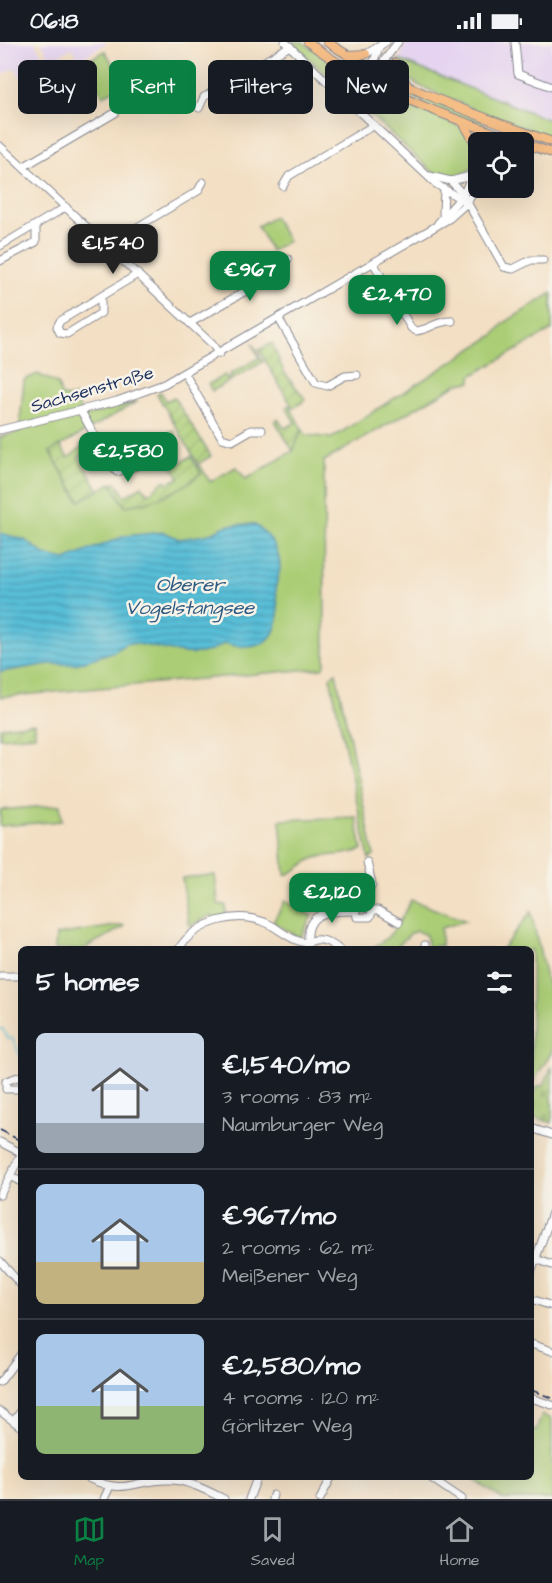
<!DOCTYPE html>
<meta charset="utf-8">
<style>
:root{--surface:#171b24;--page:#20242c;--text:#f1f3f6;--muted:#9ea1a6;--line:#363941;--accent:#0b8043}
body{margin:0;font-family:"Architects Daughter",sans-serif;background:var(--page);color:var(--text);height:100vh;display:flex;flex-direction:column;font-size:22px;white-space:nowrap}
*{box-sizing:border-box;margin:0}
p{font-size:20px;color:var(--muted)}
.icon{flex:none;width:33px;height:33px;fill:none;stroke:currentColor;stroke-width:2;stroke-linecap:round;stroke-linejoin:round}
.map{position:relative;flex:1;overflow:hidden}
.side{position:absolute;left:18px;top:904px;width:516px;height:534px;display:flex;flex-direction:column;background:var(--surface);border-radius:9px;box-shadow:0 6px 24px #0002}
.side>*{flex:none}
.guide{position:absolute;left:18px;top:18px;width:516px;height:54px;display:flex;gap:12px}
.buttons{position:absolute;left:468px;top:90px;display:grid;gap:12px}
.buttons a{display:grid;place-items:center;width:66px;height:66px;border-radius:9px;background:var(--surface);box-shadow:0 6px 24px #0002;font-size:30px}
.price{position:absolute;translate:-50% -51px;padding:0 14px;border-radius:12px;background:var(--accent);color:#fff;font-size:20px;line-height:39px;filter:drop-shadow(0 2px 3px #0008)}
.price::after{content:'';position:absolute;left:50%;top:36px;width:18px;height:14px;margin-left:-9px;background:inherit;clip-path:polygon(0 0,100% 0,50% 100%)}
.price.current{background:#222;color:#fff}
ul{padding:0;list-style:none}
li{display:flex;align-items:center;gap:18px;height:150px;padding:0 18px}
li+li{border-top:2px solid var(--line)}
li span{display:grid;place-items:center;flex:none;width:168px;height:120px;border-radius:9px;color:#555}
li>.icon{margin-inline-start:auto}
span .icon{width:72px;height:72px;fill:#fffc;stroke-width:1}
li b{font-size:26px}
h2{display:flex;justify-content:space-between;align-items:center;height:72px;padding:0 18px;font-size:26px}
.chip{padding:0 21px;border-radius:9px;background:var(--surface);box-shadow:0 6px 24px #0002;font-size:21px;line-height:54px}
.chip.current{background:var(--accent);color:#fff}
.status{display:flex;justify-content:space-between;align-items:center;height:42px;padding:0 30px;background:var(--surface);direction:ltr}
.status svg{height:16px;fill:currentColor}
.tab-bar{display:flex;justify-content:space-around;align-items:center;height:84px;border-top:2px solid var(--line);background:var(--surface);font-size:16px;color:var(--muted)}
.tab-bar a{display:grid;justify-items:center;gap:3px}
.tab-bar .current{color:var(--accent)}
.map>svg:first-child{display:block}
.built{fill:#e5d3f1}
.green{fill:#abcd76;stroke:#637e6a;stroke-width:1.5}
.cemetery{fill:url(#cemetery-stones);stroke:#637e6a;stroke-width:1.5}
.garden{fill:url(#garden-furrows);stroke:#637e6a;stroke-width:1.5}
.water{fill:url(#water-rules);stroke:#3a769a;stroke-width:1.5}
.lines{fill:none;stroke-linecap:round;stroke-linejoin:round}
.stream{stroke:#59bed7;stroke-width:1.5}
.minor-casing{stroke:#878790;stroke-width:9}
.major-casing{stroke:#878790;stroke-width:10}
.minor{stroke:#fff;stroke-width:7}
.major{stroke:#f6be87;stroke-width:8}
.rail{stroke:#1b2f5e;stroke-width:1.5;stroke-dasharray:9 4.5;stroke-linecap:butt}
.labels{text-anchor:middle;stroke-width:5;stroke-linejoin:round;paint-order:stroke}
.street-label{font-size:18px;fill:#1b2f5e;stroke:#f7f3e8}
.water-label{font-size:20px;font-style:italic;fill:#2e5a82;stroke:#f7f3e8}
</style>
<div class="status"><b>06:18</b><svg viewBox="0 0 49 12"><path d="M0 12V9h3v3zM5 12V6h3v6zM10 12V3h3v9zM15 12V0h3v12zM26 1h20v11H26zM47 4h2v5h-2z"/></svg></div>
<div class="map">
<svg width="552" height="1457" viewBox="0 0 552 1457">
<defs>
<pattern id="cemetery-stones" width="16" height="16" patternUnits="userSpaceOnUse" patternTransform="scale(1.5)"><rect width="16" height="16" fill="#abcd76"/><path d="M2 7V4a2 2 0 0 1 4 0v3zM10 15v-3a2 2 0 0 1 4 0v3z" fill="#93b068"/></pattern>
<pattern id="garden-furrows" width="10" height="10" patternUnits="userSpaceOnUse" patternTransform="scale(1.5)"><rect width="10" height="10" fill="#abcd76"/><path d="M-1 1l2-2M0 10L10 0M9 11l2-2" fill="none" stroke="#93b068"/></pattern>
<pattern id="water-rules" width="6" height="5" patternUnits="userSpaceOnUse" patternTransform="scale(1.5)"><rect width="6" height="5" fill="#59bed7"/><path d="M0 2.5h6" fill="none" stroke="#499bb2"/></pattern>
</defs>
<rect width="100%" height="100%" fill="#f7f3e8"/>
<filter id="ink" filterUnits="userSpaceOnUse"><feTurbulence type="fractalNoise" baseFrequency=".0167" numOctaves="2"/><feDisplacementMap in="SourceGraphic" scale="12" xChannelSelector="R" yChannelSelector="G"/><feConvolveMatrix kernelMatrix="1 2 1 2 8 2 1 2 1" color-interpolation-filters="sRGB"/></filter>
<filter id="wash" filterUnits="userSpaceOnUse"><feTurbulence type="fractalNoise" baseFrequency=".008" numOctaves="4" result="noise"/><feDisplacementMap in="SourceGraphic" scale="24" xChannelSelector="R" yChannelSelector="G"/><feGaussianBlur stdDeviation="1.35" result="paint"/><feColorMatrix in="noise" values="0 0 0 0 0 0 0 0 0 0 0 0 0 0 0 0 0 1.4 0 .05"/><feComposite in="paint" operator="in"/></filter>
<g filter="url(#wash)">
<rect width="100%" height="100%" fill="#f3dfc3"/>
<g class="built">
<polygon points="0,0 35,0 47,22 21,36 15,26 0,34"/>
<polygon points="41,0 104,0 105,2 79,18 72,6 51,18"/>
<polygon points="406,0 552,0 552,79 399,18"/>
</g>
<g class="green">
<path d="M291,0h12c26,19 55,40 84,55 23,12 56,16 76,33 31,24 8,57 -30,42z"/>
<polygon points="105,9 124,41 103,54 84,21"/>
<polygon points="399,18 552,79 552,96 490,74 420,44 407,36"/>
<polygon points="378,35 481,78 489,85 437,67 383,42"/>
<polygon points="274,175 288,199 271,209 257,184"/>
<polygon points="552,251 552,288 471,334 471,340 457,342 324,419 325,623 322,626 0,655 0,395 19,390 24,338 38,332 58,342 61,353 68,356 76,354 83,375 138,359 50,410 79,459 111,441 125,464 201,431 198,425 200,423 210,440 236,425 246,437 293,409 302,387 306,393 332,396 494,293 504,281"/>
<polygon points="336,631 374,814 369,817 330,635"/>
<polygon points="60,763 62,779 0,784 0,768"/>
<path d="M356,775l6,33c-18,6 -28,4 -43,7 -13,2 -21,15 -34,18l-5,-55z"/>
<polygon points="215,833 218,862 226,863 226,873 214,877 212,873 189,884 182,836"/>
<path d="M411,858l55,21 -25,7v18h-8l-1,3h-4l-2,-14 -9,-4 -6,2 -16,16 -28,1c24,-8 33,-29 44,-50z"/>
<polygon points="285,859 312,874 300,896 273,880"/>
<polygon points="531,870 552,963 552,1010 531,1043 531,908 502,907"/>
<polygon points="123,883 124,885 88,904 87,907 55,908 56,893"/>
<polygon points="542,1373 552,1377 552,1457 502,1457 473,1437 531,1436 531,1388 536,1389"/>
</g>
<polygon class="cemetery" points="552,1024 552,1081 531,1074 531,1059 538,1044 544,1043"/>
<g class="garden">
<polygon points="252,301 263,320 212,349 208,342 225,333 227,338 232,335 230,332 259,316"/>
<polygon points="272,301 284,330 306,358 293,366 259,308"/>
<polygon points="161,350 166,359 174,355 211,414 198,422 157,352"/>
<polygon points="289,363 302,387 293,409 275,379 278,377 284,386 295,381 286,365"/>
<polygon points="173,388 176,393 121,426 117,420"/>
<polygon points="60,403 68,416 83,404 86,410 79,415 99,448 80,459 50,410"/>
<path d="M191,414l10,17c-23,20 -47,29 -76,33l-13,-21 4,-3 9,14 17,-10 6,8 17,-14 2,3 12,-5 -6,-11z"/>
<polygon points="35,681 35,693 0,696 0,685"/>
</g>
<path class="water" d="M253,482c16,9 27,25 27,45 -1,6 -4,12 -4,18 0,10 3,19 2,28 -2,32 -27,37 -53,28 -32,23 -63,1 -98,0l-12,8 -39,13h-27l-49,8v-139l25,7 22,16 18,4 60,-24 39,-4 15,7 27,-4 22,-10z"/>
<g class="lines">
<polyline class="stream" points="0,987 3,987 8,997 12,996 21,1015"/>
</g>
</g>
<g filter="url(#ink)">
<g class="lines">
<g class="minor-casing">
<g id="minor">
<polyline points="285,0 436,142 467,161"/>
<polyline points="515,0 518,32 552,45"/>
<polyline points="366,12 386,0"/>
<polyline points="373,21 379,6"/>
<polyline points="380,24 398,0"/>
<polyline points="199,66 204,55 290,4"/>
<polyline points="487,100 492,90"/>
<polyline points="0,104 212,302 219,312"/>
<polyline points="23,125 115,71 120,61"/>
<polyline points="430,134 451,139 474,133"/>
<polyline points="451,139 463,153 504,225 513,227 531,218 543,218"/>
<polyline points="283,144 289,134 374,83"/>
<polyline points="443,172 444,148"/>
<polyline points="438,181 463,153 478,121"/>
<polyline points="107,203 198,149 203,140"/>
<polyline points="0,204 66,165"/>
<polyline points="0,219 36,200 36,183"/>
<path d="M374,222l37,64 5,3c14,-1 21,-11 36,-10"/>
<polyline points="101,255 101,271 67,292 60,291 57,285 60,279 138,232"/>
<polyline points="279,277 316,341 327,344 345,334 357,333"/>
<polyline points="190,281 282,228 288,217"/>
<polyline points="185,332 222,396 232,399 251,388 262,388"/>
<polyline points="81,369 111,424 117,430 153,419"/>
<polyline points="0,388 117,359 164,342 450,176 467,161 478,142"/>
<polyline points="360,863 372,842 367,820"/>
<polyline points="373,868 378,868 399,880"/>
<path d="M308,900c-3,-33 25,-31 48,-31l4,-6 13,5 -3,7h-13l-1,-6"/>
<polyline points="425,903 426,908"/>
<path d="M178,908c18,-30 61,-40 91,-26 10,5 21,16 33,18 5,1 8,-1 13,-2 10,-2 18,5 25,10"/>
<polyline points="483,908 495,908"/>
<polyline points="0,934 21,934"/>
<polyline points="21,1034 6,1039 6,1047 21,1047"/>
<polyline points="531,1086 552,1093"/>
<polyline points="0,1100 21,1111"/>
<polyline points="10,1134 21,1140"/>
<polyline points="0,1153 21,1113"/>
<polyline points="536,1217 552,1223"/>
<polyline points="0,1219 21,1243"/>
<polyline points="531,1230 552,1171"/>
<polyline points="531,1257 552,1264"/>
<polyline points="531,1302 552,1309"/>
<polyline points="0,1340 21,1312"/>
<polyline points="531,1356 552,1363"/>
<polyline points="0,1369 21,1385"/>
<polyline points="14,1379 21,1369"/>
<path d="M88,1436c40,19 47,0 83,2 18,1 37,11 53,19"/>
<polyline points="431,1436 462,1457"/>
<polyline points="104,1457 110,1444"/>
<polyline points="249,1457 257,1436"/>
<polyline points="272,1457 273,1453"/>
<polyline points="320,1457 331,1436"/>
</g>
</g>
<g class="major-casing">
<g id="major">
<path d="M308,0c63,48 139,75 213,100"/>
<path d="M327,0c70,46 147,72 225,100"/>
<polyline points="347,13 366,12"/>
<polyline points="395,21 408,45"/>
<polyline points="463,80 478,106"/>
<polyline points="524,101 552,111"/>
</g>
</g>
<use href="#minor" class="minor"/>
<use href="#major" class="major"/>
<g class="rail">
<polyline points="0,1088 21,1099"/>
<polyline points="531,1348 552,1356"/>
</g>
</g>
</g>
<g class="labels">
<g class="street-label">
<text transform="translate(92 347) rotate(-16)" y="6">Sachsenstraße</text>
</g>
<g class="water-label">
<text x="190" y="549">Oberer<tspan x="190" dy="23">Vogelstangsee</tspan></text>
</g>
</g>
</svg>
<div class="buttons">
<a><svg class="icon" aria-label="locate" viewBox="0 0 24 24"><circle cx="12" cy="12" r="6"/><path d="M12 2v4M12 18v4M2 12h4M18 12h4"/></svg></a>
</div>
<b class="price current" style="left:113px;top:233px">€1,540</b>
<b class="price" style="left:250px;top:260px">€967</b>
<b class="price" style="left:397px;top:284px">€2,470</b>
<b class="price" style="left:128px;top:441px">€2,580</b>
<b class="price" style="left:332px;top:882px">€2,120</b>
<div class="guide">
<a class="chip">Buy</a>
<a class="chip current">Rent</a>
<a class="chip">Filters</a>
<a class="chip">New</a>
</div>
<section class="side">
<h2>5 homes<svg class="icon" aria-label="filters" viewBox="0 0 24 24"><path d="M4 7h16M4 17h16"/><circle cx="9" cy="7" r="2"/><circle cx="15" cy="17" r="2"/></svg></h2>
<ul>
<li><span style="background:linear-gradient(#c9d6e8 75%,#9aa5b1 0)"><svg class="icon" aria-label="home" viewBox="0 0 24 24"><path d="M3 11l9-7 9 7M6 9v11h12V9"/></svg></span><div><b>€1,540/mo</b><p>3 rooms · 83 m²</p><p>Naumburger Weg</p></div></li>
<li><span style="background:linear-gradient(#a9c7e8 65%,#c2b280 0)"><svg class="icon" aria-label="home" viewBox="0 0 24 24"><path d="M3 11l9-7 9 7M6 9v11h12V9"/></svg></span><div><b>€967/mo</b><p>2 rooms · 62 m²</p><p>Meißener Weg</p></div></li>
<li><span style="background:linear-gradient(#a9c7e8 60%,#8fb573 0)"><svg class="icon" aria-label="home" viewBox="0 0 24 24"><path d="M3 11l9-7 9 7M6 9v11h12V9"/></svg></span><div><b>€2,580/mo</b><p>4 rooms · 120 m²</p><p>Görlitzer Weg</p></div></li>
</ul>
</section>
</div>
<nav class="tab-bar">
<a class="current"><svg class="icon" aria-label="map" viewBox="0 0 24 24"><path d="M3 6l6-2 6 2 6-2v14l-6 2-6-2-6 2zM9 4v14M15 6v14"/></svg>Map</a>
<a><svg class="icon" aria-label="saved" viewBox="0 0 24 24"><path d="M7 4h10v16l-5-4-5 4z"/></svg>Saved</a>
<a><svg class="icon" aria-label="home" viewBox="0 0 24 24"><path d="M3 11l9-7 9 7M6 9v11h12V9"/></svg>Home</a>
</nav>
